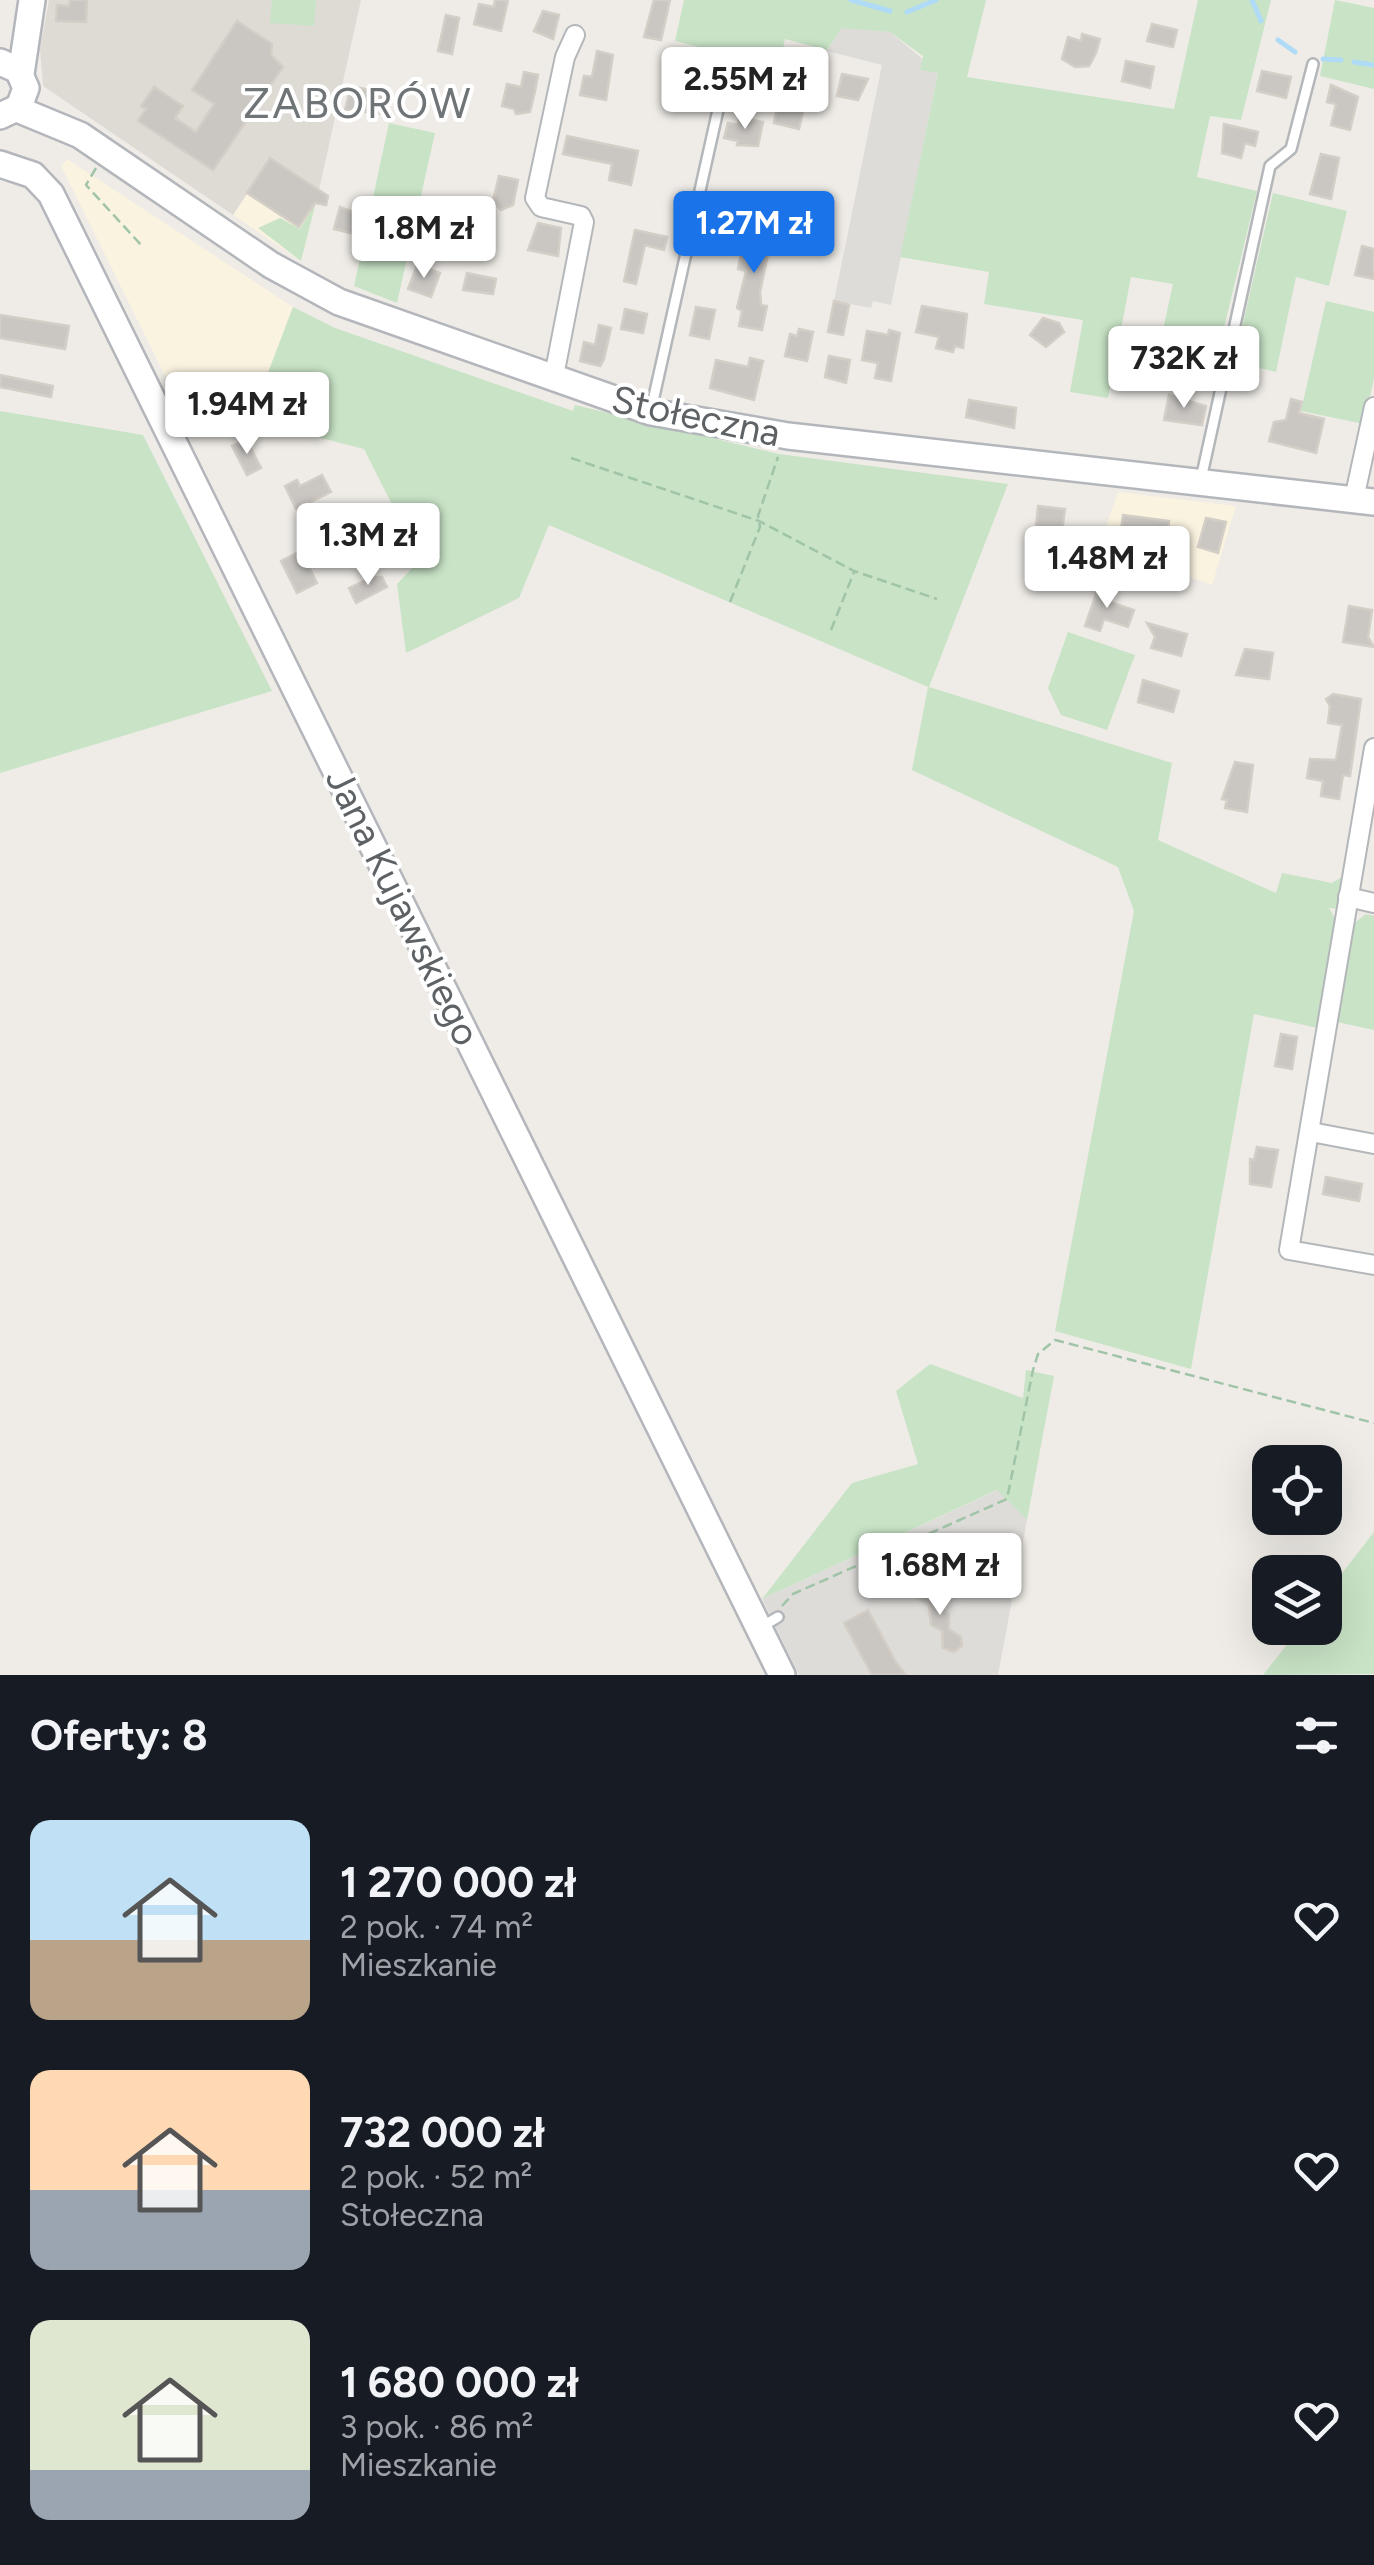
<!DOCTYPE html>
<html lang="pl">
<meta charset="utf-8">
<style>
:root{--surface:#171b24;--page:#242831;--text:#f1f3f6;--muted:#9ea1a6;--accent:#1a73e8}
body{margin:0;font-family:Figtree,sans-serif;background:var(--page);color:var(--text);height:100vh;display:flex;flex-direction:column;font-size:38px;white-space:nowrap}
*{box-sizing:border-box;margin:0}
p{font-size:32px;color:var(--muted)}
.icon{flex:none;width:55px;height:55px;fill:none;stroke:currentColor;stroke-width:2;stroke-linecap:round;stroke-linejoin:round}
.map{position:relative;height:1675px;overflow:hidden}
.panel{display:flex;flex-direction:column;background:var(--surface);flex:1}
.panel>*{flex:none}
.buttons{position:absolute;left:1252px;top:1445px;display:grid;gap:20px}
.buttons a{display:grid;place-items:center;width:90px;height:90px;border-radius:20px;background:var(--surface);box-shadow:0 10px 40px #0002;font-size:50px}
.price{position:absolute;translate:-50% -85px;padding:0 22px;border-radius:10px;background:#fff;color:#222;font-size:32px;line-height:65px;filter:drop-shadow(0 2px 5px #0008)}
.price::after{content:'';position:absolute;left:50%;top:60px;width:30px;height:22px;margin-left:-15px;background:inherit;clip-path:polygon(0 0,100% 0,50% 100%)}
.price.active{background:var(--accent);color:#fff}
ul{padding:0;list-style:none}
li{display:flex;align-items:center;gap:30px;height:250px;padding:0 30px}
li span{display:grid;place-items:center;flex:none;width:280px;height:200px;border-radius:20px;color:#555}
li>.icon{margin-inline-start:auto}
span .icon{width:120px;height:120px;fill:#fffc;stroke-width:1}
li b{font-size:42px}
h2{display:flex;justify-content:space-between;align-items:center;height:120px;padding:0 30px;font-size:42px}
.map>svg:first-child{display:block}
.commercial{fill:#faf3e0}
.industrial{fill:#dedcd9}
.education{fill:#dedbd5}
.green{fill:#c8e3c6}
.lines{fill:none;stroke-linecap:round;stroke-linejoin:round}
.stream{stroke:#afdbf6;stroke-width:5}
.building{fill:#cac7c3;stroke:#d3cec6;stroke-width:2.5}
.lane-casing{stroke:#b4b7ba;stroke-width:14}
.street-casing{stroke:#b4b7ba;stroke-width:22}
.secondary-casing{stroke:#b3b6ba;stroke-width:30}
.path{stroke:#a0c4a8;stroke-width:2.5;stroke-dasharray:10 5;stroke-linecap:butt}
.lane{stroke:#fff;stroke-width:9}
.street{stroke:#fff;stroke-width:18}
.secondary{stroke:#fff;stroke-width:25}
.labels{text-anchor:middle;stroke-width:8;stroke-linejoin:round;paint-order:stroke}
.street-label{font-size:38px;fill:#5e6265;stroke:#fff}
.quarter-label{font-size:42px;letter-spacing:2.5px;fill:#6f7477;stroke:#fff}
</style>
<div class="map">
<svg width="1374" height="1675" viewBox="0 0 1374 1675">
<rect width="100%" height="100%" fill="#efece7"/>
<g class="commercial">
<polygon points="270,158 319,190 301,261 233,215"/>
<polygon points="67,159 293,307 250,420 178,402 61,166"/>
<polygon points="1118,492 1236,506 1212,585 1111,548 1103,535"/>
</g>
<g class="industrial">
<polygon points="842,27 890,32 938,72 891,305 873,301 871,308 834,301 882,65 827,51"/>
<polygon points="998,1490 1027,1520 998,1675 799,1675 762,1599"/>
</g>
<polygon class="education" points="49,0 361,0 319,190 270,159 233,215 43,86 40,49"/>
<g class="green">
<polygon points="272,0 316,0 314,26 270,23"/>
<polygon points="684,0 986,0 967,77 1174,109 1198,0 1271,0 1241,120 1210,116 1197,177 1257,191 1217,357 1160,343 1173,284 1131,277 1108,398 1070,392 1083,320 984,304 989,272 900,257 938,73 920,70 923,56 890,32 842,28 827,50 785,39 775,88 718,76 724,53 675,41"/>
<polygon points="1335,0 1374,8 1374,89 1320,76"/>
<polygon points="389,123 435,133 397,303 354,286"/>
<polygon points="309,184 319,190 301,261 258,228 280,218 300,229 310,213 300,206"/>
<polygon points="1273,193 1347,211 1329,286 1296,277 1276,372 1234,362"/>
<polygon points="1326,301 1374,312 1374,378 1364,424 1301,411"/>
<polygon points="293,307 335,328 573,411 575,405 779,454 1008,484 929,687 1172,763 1158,840 1276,893 1282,873 1332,883 1345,875 1340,909 1329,908 1336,920 1318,1028 1254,1014 1191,1369 1055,1331 1134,911 1118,867 912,770 928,687 549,525 519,598 406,653 397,584 420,560 364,449 250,420"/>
<polygon points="0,411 143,435 272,691 0,773"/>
<polygon points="1068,632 1135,655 1107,730 1061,715 1048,688"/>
<polygon points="1366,914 1374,916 1374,1030 1337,1022 1353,924"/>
<polygon points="930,1364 1023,1398 1026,1370 1054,1376 1027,1520 997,1490 762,1599 852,1483 918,1464 896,1391"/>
<polygon points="1374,1532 1374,1674 1263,1675 1300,1628 1325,1628 1325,1595"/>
</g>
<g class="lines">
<g class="stream">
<polyline points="851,0 890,11"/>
<polyline points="1252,0 1261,21"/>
<polyline points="907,12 936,0"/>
<polyline points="1278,40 1295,52"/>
<polyline points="1323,59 1341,60"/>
<polyline points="1354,62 1374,65"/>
</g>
</g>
<g class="building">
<polygon points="70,0 87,0 86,22 56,21 57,5 69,6"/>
<polygon points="495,0 508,0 501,31 474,24 479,4 494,7"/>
<polygon points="654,0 670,0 661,40 644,37"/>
<polygon points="543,11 559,15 553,39 534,31"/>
<polygon points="446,15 459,18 452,54 438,51"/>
<polygon points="237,21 272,44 271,55 283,67 213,170 138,121 146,109 141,106 154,87 183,106 175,118 196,132 214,104 192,90"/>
<polygon points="1152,24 1177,30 1173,47 1147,41"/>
<polygon points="1082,34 1100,39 1096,53 1089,66 1075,67 1062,59 1068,37 1081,41"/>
<polygon points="597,51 613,55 606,100 580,95 584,76 592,77"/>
<polygon points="1126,61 1154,67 1150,88 1122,81"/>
<polygon points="1262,71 1291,77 1286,98 1257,91"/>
<polygon points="524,72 538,75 535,91 530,112 516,114 514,109 502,106 507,84 521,87"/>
<polygon points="842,74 868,79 858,100 837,96"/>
<polygon points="1331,85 1358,97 1350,130 1331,125 1336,104 1327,102"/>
<polygon points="351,86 388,94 383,114 345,110"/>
<polygon points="786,101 804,106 799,129 774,123 778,103"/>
<polygon points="739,117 763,122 758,146 737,145 738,141 724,138 728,123 738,125"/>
<polygon points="1224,124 1258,132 1255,146 1245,143 1241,158 1222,153"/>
<polygon points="567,136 638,151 631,185 609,180 612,164 563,154"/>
<polygon points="1321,154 1339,158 1331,199 1310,194"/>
<polygon points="270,158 328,196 326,205 315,203 299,227 247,193"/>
<polygon points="499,176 518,180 513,205 501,210 493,201"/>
<polygon points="340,207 368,218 363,236 334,229"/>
<polygon points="538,223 561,228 558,256 528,250"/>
<polygon points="747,224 773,230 760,292 761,305 767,306 762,330 739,326 742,311 737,308 746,271 738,269"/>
<polygon points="635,230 667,237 664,250 645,245 636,284 624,281"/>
<polygon points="1362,246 1374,249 1374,279 1355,275"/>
<polygon points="417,265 440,273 431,297 408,289"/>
<polygon points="467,273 496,279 493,294 463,290"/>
<polygon points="834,301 849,305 843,335 828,332"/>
<polygon points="922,306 967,314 963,348 955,346 953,352 936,348 939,337 916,332"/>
<polygon points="696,307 715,310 709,339 690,335"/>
<polygon points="625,309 647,314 643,333 621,329"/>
<polygon points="0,315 69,326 65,349 0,338"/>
<polygon points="1043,318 1059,323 1064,332 1046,347 1030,335"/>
<polygon points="599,325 611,328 604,359 600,366 580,361 584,342 595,345"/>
<polygon points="799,329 813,332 807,361 785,356 790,334 797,336"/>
<polygon points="889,330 900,333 891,381 875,378 878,363 862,360 867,331 888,335"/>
<polygon points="829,356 850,360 846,383 825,377"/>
<polygon points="750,358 763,361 754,400 710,388 716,360 748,367"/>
<polygon points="0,375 53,386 51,397 0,387"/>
<polygon points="1169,395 1206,406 1202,425 1164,420"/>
<polygon points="1291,399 1302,402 1299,413 1324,419 1316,453 1269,441 1274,422 1286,420"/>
<polygon points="969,400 1016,408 1014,428 966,417"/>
<polygon points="246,439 261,468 247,475 232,446"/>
<polygon points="322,475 331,492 296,509 285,486 297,480 300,486"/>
<polygon points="1038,506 1065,509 1062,531 1036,527"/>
<polygon points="1123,515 1169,521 1166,545 1120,539"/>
<polygon points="1206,518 1226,522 1218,553 1198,547"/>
<polygon points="301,551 317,583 297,593 281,561"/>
<polygon points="373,577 382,577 387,587 356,603 349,588"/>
<polygon points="1099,586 1114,591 1110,602 1134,610 1128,627 1104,619 1100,631 1085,626"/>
<polygon points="1349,606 1372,610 1368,637 1374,647 1343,642"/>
<polygon points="1147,623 1187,634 1181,656 1151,648 1155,637"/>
<polygon points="1245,649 1273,653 1269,679 1236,675"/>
<polygon points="1143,680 1179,691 1173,712 1138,702"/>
<polygon points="1333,694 1361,699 1350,776 1343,775 1339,799 1321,796 1323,781 1307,778 1310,759 1336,760 1342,725 1328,723 1330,706 1326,699"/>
<polygon points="1235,762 1253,765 1247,812 1225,808 1227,800 1222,799"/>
<polygon points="1281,1034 1297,1037 1292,1069 1275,1066"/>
<polygon points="1257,1147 1278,1150 1271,1187 1250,1184 1250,1159 1254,1160"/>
<polygon points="1326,1177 1362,1184 1359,1201 1323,1194"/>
<polygon points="926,1584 936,1588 937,1605 949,1614 949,1629 961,1637 962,1646 954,1652 943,1648 942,1631 931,1625 929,1606 917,1598 919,1588"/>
<polygon points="868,1610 896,1662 906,1675 872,1675 844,1623"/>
</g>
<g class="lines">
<g class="lane-casing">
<g id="lane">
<polyline points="651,410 722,92"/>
<polyline points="1201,479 1270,166 1291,149 1313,64"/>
<polyline points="761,1627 778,1617"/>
</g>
</g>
<g class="street-casing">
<g id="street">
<polyline points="553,381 584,222 581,216 541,207 535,198 565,57 575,35"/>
<polyline points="1354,499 1374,407"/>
<polyline points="1374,748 1289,1250 1374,1265"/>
<polyline points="1348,897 1374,903"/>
<polyline points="1311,1132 1374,1144"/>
</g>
</g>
<g class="secondary-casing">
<g id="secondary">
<polyline points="0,62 18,70 26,88 19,107 0,116"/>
<polyline points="21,74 32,0"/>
<polyline points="17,109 80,135 271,265 339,302 651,412 788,436 1374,502"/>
<polyline points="0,164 33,175 51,194 782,1675"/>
</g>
</g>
<g class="path">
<polyline points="96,168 86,185 142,246"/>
<polyline points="571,458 759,521 854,571 937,599"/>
<polyline points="730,602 760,527 758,516 778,457"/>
<polyline points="831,630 854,572"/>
<polyline points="782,1606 793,1594 1007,1499 1033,1370 1038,1354 1055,1340 1374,1423"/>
</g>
<use href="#lane" class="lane"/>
<use href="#street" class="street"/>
<use href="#secondary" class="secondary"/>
</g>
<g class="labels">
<g class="street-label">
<text transform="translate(696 416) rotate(12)" y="13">Stołeczna</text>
<text transform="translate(403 907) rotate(64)" y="13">Jana Kujawskiego</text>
</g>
<g class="quarter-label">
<text x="358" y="118">ZABORÓW</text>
</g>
</g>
</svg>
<div class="buttons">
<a><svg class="icon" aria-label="locate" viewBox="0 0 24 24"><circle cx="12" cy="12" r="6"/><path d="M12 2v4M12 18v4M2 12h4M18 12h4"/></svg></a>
<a><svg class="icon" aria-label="layers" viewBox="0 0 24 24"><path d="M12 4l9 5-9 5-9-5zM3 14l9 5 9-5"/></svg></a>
</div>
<b class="price" style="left:745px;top:132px">2.55M zł</b>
<b class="price active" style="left:754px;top:276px">1.27M zł</b>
<b class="price" style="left:424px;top:281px">1.8M zł</b>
<b class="price" style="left:1184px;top:411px">732K zł</b>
<b class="price" style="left:247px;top:457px">1.94M zł</b>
<b class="price" style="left:368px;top:588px">1.3M zł</b>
<b class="price" style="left:1107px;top:611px">1.48M zł</b>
<b class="price" style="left:940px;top:1618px">1.68M zł</b>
</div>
<section class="panel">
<h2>Oferty: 8<svg class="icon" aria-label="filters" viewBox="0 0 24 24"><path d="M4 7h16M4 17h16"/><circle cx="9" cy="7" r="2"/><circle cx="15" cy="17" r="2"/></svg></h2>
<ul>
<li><span style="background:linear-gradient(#bfe0f5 60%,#b9a48a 0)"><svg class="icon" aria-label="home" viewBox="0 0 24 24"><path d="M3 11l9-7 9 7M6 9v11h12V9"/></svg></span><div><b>1 270 000 zł</b><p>2 pok. · 74 m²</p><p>Mieszkanie</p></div><svg class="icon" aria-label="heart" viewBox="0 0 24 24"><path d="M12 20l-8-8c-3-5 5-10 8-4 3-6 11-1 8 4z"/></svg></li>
<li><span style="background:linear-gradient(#ffd9b3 60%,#9aa5b1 0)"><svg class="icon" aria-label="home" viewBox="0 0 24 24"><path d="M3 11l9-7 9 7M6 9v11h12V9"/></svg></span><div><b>732 000 zł</b><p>2 pok. · 52 m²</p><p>Stołeczna</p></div><svg class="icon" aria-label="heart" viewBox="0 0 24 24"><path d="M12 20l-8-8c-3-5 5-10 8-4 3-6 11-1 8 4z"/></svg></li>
<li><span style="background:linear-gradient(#dfe7d0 75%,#9aa5b1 0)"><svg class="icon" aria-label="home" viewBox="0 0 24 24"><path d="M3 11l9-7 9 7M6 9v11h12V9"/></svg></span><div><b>1 680 000 zł</b><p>3 pok. · 86 m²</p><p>Mieszkanie</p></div><svg class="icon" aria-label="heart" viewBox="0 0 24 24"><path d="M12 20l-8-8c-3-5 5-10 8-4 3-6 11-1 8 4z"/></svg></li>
</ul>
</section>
